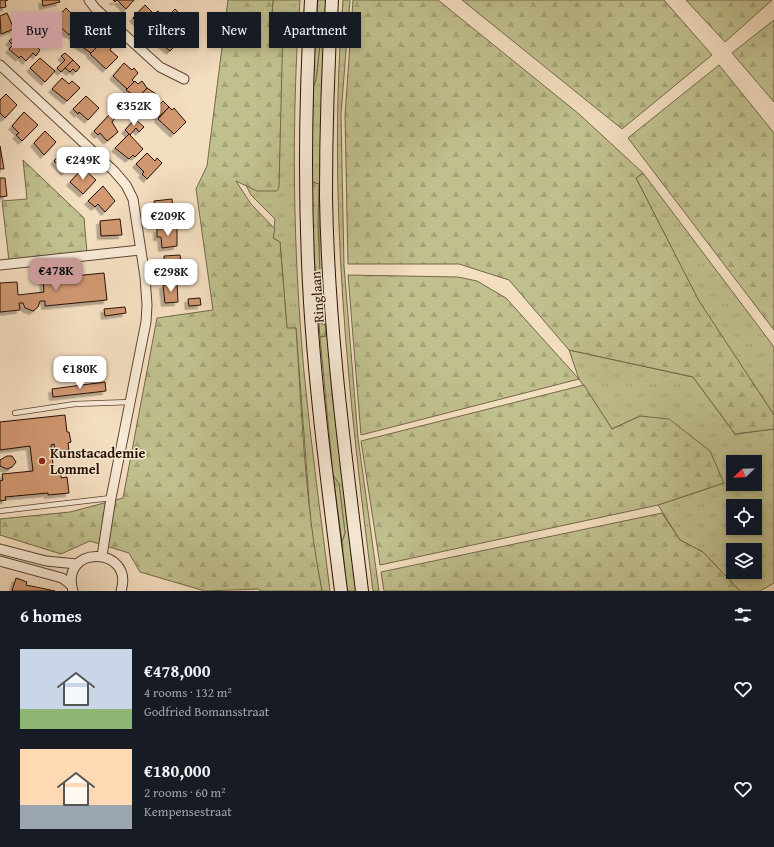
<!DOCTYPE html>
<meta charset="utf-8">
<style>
:root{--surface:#171b24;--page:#20242c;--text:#f1f3f6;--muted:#9ea1a6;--accent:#c59692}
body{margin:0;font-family:"Gentium Book Plus",serif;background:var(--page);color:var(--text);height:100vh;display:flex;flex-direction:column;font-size:15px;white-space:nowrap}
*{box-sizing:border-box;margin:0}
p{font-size:13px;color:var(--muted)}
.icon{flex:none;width:22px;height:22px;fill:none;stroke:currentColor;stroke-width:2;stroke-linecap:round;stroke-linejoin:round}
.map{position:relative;height:591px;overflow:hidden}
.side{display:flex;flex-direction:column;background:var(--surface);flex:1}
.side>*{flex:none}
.top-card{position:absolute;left:12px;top:12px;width:400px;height:36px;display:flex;gap:8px}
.needle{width:26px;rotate:247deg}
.tools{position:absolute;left:726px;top:455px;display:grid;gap:8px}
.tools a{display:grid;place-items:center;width:36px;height:36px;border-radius:0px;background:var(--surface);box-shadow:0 2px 6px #0003;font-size:20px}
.price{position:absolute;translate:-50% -34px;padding:0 9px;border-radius:8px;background:#fff;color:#222;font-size:13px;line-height:26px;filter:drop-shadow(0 1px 2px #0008)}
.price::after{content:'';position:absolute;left:50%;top:24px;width:12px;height:9px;margin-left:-6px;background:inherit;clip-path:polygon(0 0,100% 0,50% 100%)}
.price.selected{background:var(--accent);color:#111}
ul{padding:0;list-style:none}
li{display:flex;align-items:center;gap:12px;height:100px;padding:0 20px}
li span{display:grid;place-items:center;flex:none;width:112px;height:80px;border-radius:0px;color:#555}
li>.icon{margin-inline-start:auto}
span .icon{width:48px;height:48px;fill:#fffc;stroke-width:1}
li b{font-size:17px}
h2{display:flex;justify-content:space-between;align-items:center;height:48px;padding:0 20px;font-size:17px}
.tag{padding:0 14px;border-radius:0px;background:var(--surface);box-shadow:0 2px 6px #0003;font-size:14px;line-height:36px}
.tag.selected{background:var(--accent);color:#111}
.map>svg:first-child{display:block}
.grass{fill:url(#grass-tufts);stroke:#746849;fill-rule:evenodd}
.forest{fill:url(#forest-firs);stroke:#746849}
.building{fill:#d19871;stroke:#281104;filter:url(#shadow)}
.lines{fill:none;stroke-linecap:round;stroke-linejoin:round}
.service-casing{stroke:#5b4433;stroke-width:6}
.minor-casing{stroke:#5b4433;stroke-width:11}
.secondary-casing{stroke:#281104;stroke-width:14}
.service{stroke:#f8ead6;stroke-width:4.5}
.minor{stroke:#f8ead6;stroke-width:9}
.secondary{stroke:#f8ead6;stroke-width:12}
.poi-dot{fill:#8f2418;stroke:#f8ead6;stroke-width:1.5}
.labels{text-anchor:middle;stroke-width:3;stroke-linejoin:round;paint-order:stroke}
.street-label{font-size:14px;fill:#281104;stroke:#f8ead6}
.poi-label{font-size:14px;font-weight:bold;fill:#281104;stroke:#f8ead6;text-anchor:start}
</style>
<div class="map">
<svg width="774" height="591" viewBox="0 0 774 591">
<defs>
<pattern id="grass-tufts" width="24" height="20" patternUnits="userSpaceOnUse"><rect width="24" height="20" fill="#c0c08e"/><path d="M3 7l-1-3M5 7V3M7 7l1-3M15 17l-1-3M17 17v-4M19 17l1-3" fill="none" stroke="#a5a479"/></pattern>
<pattern id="forest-firs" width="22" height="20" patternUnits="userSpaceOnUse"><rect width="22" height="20" fill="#c0c08e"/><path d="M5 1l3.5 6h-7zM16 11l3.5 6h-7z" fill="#a5a479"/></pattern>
<filter id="shadow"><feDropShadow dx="-3.5" dy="3.5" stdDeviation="0" flood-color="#0004"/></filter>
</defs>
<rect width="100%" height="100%" fill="#f4dec0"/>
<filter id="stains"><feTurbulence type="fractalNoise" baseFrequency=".005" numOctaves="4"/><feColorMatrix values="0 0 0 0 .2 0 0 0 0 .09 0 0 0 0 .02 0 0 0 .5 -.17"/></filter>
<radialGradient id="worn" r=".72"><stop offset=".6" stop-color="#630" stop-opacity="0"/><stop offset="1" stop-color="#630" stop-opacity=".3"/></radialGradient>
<g class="grass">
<path d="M273,0h27c-9,124 -7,248 4,372 7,73 17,146 26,219h-8l-10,-51 -16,-212 -9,1 -7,-87 -7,-4 2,-19 -24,-24 -5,-10 12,6 24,-140 1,-26 -11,-10z"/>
<polygon points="318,0 326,0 320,169 325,299 332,393 356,591 347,591 342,542 345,533 339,484 333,475 320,337 326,336 322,324 319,264 319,184 312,182 313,86 316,80 322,27 316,24"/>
<path d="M343,0h7l-9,114 3,152 14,172 21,153h-6c-25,-196 -46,-393 -30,-591z"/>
<polygon points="643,173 774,347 774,415 699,302 636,178"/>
<path d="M569,350l124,27 42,57 39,-5v154l-14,8h-20l-37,-39 -23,-12 -22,-35 66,-22 -84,-67 -28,13 -33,-50zM733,462h22v22h-22zM733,506h22v22h-22zM733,550h22v22h-22z"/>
</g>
<g class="forest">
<path d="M228,0h45l-1,15 11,10 -4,162 -2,4h-20l-21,-10 15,23 24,25 -2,9 7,4 7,86h9c6,88 9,177 26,263h-62l-1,-2 -54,2 -65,-19 -11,-19 -39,-12 -29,13 -61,-19v-16l70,-7 53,-14 34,-180 56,-8 -17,-121 11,-23z"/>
<polygon points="353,0 438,0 579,114 643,173 636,178 699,301 774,415 774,429 735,434 693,377 569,350 509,280 459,264 348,264 345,116"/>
<polygon points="462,0 664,0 712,55 622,129"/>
<polygon points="686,0 772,0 725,42"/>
<polygon points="774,20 774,102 732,53"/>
<polygon points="316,24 322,26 316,80 313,86"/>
<polygon points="719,65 774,133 774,330 628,138"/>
<polygon points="23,160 84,218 87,252 9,261 2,201 27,199"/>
<polygon points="312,182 319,184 318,224 322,324 325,324 326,336 320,337 313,241"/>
<polygon points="348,275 458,277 477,281 506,298 579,379 361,435"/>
<polygon points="584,385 612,429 640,416 669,419 710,451 724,483 658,505 380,565 361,441"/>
<polygon points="333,475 339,484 345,533 342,542"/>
<polygon points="662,513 680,540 703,552 740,591 384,591 381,572"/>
</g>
<g class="building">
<polygon points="0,0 8,0 5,1 6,7 0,8"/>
<polygon points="42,0 59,0 60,2 43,6"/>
<polygon points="113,0 134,0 126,9 117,0 115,2"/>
<polygon points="145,5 154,14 158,11 163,16 149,30 142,22 139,24 133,18"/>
<polygon points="66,8 74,16 76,13 80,18 74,24 76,27 69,35 54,21"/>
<polygon points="175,9 184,18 179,23 169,15"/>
<polygon points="7,13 14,29 1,34 0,16"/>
<polygon points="27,15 28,20 22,21 21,16"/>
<polygon points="79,24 87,29 84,32 88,36 79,45 70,33"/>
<polygon points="166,26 179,42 170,51 154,38"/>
<polygon points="16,35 19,38 22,35 32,45 35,41 40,45 38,48 40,50 36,56 33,53 26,61 21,56 19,58 9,49 13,45 9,41"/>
<polygon points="88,36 91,39 94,36 101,43 91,53 79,45"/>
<rect x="43" y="37" width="6" height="5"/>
<polygon points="107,42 112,47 110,50 118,57 106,69 90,54 101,43 104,45"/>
<polygon points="65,53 73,60 61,72 57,68 65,60 61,56"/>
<polygon points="40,58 55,71 45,82 30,68"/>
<polygon points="73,60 80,67 76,72 73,69 70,72 65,68"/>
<polygon points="124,63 132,70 134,68 138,73 132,80 134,82 127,89 113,76"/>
<polygon points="62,78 69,84 72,81 80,88 67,101 52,89"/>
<polygon points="135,81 138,84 142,81 147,88 138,98 126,90"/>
<polygon points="147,88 156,94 152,97 156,101 147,110 138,98"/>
<polygon points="6,94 17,105 5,118 0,113 0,100"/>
<polygon points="86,96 99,108 88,120 79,112 78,114 73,109"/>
<polygon points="156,101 160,104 163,101 169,107 159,117 147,110"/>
<polygon points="169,107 172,110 174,108 186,122 174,134 158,119"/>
<polygon points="24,112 38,125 22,141 16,135 19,133 12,126"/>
<polygon points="111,113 116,117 112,122 118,132 107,141 100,133 98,135 94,131"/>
<polygon points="135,119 144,127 139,132 136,128 130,135 125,130"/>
<polygon points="45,131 56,142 44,155 34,143"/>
<polygon points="129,134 143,149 135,157 133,155 129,159 115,148"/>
<polygon points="0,146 4,169 0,169"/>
<polygon points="64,150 75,162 65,172 54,161"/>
<polygon points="147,153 155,161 157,158 162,163 147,179 142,174 144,172 136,164"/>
<polygon points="83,168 96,180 83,194 70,182"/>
<polygon points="0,178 5,178 7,196 0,197"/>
<polygon points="103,186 115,201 105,212 98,204 95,207 88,201"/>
<polygon points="172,199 174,218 157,219 154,201"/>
<polygon points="120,219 122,235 101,236 100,221"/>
<polygon points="177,228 177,246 162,248 161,237 157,237 157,229"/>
<polygon points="180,255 181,262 179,262 182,274 161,276 160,269 165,268 164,256"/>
<polygon points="104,273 107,300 45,306 45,301 40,301 38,307 33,311 25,308 23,303 19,303 20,310 0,312 0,283 17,282 18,295 44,292 43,279"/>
<polygon points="177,284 178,302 165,303 163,285"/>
<polygon points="200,298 201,305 189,306 188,299"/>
<polygon points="125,307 126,313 105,316 104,309"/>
<polygon points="105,382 106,391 53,397 52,389"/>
<polygon points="65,415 67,432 69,432 71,442 68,443 69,450 55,451 54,444 51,445 54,474 61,473 61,478 67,477 69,493 48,495 48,493 5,497 6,500 0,501 0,481 3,480 2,474 33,471 30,446 0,450 0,422"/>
<polygon points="7,456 12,456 16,462 12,467 7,469 0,466 0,460"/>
<polygon points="16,578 27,582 26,585 55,591 12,591"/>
</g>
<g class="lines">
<g class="service-casing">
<g id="service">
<polyline points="15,413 75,404 130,402"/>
<polyline points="0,511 111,498"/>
</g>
</g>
<g class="minor-casing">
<g id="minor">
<polyline points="89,0 95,8 160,67 184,79"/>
<polyline points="0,65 114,171 126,185 133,199 145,277 147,305 146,322 111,498 102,556"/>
<polyline points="0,265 140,250"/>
<polyline points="0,549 46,561 77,564"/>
<polyline points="0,561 62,578 71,585"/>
<path d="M73,591c-14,-47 62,-45 48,0"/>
</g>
</g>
<g class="secondary-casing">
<g id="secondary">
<path d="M311,0c-6,101 -7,201 -1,302 6,97 19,193 31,289"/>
<path d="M332,0c-4,65 -6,131 -6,196 2,133 20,264 36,395"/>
</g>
</g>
<use href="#service" class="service"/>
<use href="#minor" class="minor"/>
<use href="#secondary" class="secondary"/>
</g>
<circle class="poi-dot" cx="42" cy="461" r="4"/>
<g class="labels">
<g class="street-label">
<text transform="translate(317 297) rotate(-94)" y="5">Ringlaan</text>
</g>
<g class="poi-label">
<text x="50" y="458">Kunstacademie<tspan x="50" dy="16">Lommel</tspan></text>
</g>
</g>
<rect width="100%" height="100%" filter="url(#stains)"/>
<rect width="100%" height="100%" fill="url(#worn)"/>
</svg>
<div class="tools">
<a><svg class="needle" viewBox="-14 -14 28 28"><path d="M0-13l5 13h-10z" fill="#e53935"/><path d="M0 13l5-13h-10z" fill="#9ea1a6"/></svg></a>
<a><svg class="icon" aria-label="locate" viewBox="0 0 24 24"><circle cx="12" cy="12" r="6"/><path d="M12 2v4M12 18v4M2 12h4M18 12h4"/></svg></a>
<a><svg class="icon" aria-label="layers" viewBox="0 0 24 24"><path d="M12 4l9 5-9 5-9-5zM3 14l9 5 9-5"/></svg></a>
</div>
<b class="price" style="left:134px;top:127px">€352K</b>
<b class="price" style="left:83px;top:181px">€249K</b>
<b class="price" style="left:168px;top:237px">€209K</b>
<b class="price selected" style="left:56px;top:292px">€478K</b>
<b class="price" style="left:171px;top:293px">€298K</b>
<b class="price" style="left:80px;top:390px">€180K</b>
<div class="top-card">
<a class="tag selected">Buy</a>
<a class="tag">Rent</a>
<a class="tag">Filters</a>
<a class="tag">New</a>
<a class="tag">Apartment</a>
</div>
</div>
<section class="side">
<h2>6 homes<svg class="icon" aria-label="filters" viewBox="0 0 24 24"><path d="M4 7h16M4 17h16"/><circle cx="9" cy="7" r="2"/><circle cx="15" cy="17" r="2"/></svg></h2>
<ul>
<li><span style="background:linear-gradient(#c9d6e8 75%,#8fb573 0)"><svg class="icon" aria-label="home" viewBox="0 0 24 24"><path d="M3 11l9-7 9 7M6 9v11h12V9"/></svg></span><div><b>€478,000</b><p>4 rooms · 132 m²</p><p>Godfried Bomansstraat</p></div><svg class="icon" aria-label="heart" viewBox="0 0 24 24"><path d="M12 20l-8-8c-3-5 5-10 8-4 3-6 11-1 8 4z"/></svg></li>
<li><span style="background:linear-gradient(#ffd9b3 70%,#9aa5b1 0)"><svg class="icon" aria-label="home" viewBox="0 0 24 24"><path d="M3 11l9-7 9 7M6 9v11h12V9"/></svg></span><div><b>€180,000</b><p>2 rooms · 60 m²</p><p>Kempensestraat</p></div><svg class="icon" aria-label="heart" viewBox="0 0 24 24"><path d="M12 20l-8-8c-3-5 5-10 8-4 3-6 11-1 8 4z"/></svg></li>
</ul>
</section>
